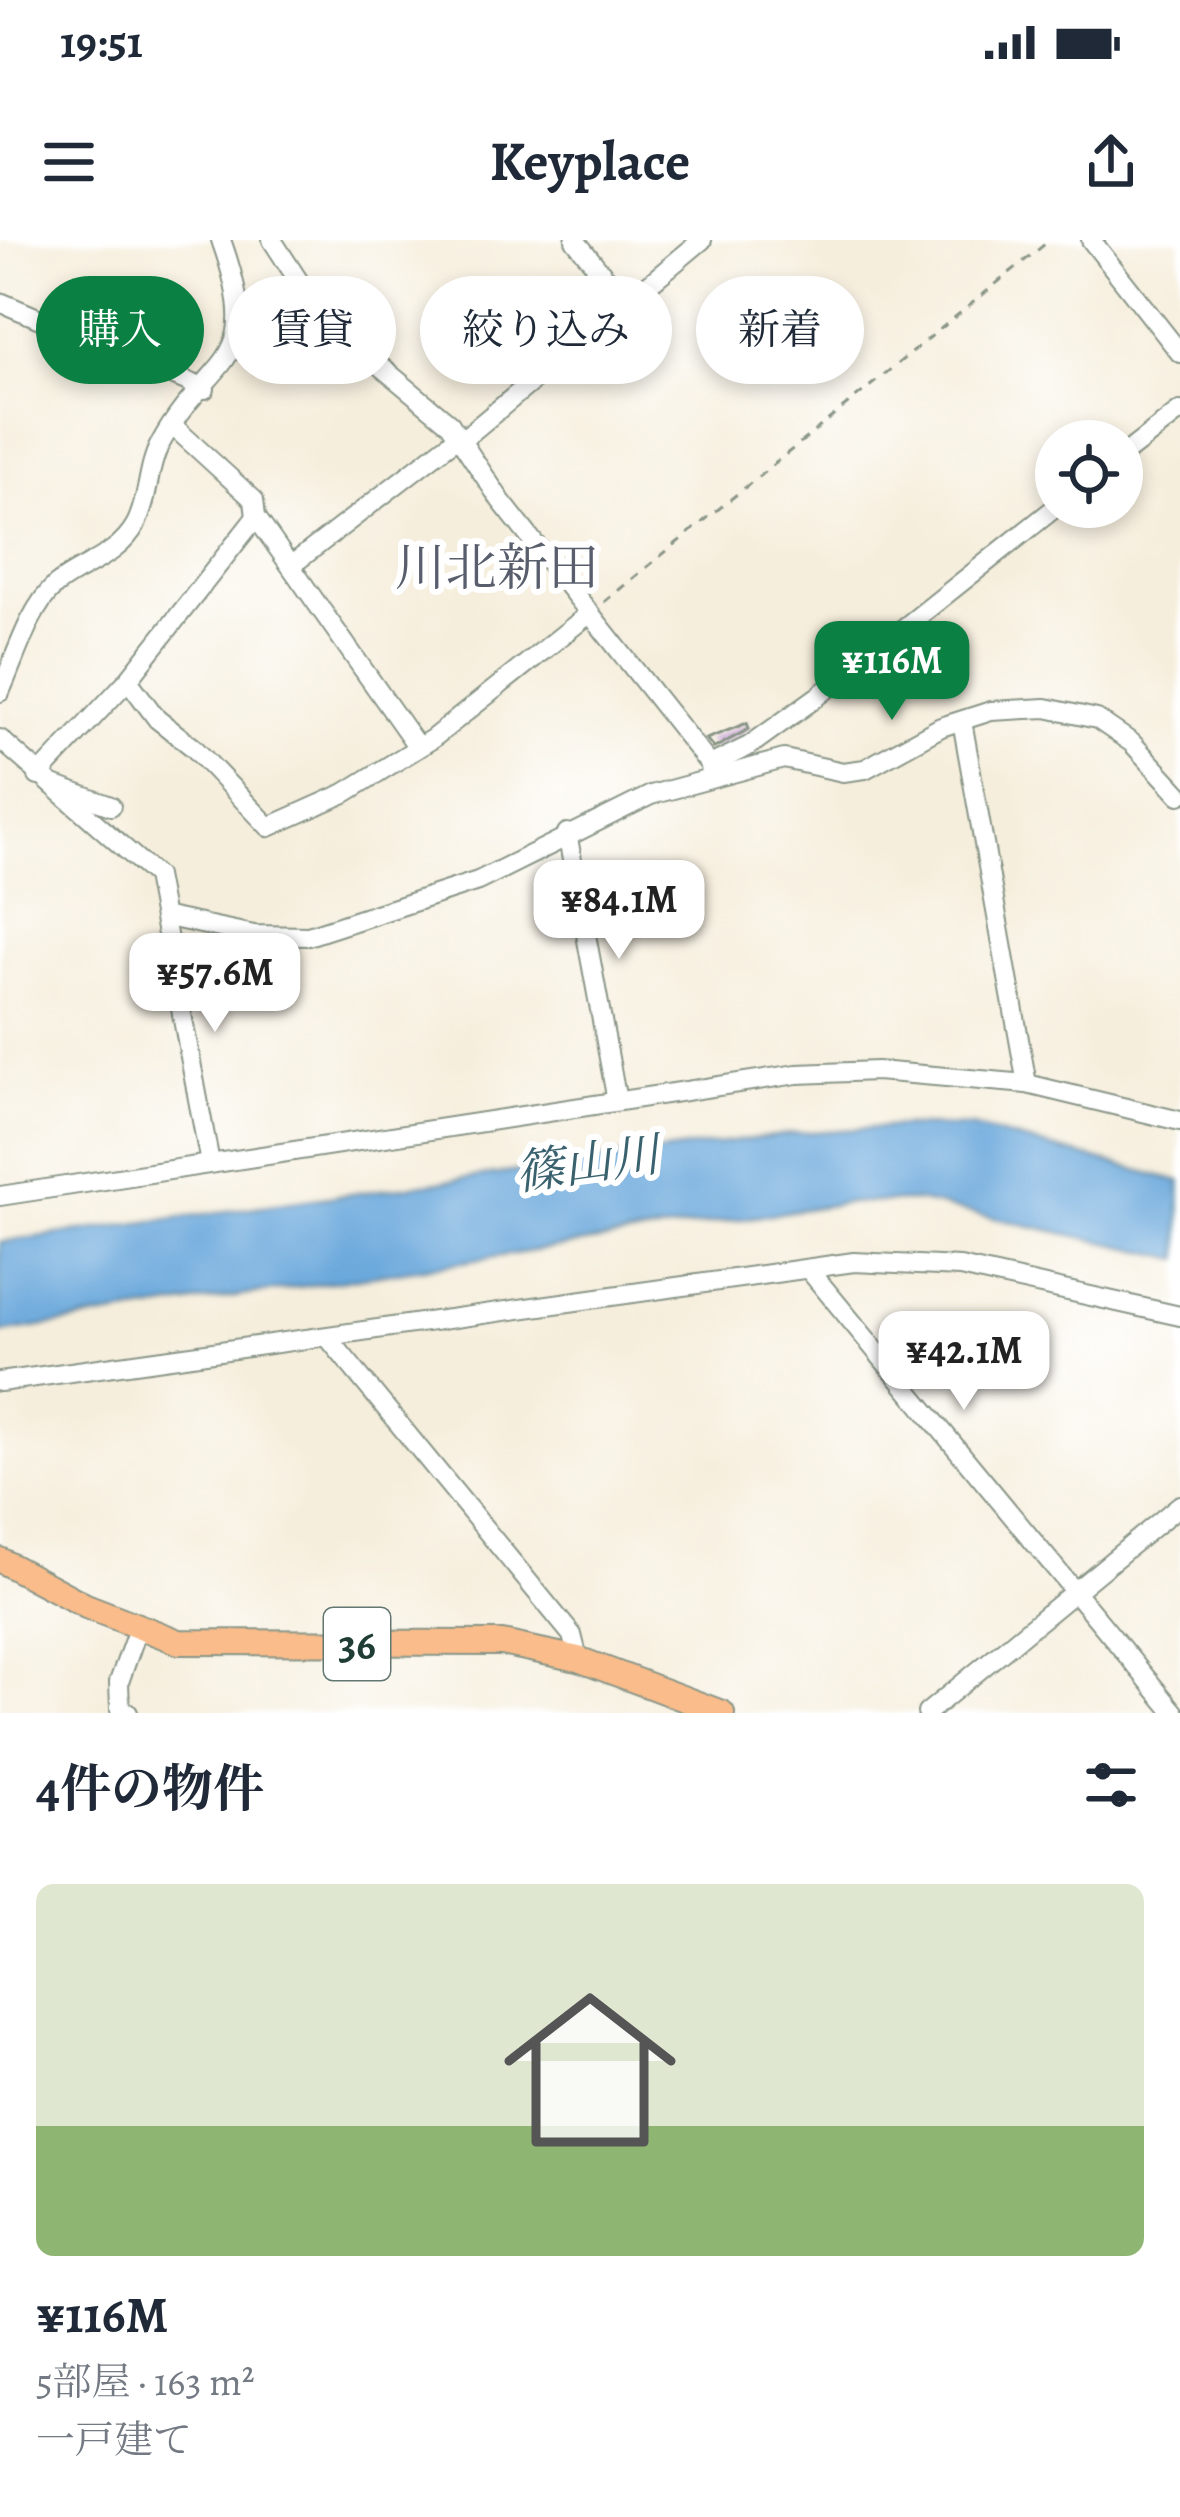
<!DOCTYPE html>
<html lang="ja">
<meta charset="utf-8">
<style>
:root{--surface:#fff;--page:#f6f6f7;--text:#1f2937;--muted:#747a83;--accent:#0b8043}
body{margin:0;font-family:Alegreya,"Noto Serif JP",serif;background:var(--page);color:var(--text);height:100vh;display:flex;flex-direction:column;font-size:45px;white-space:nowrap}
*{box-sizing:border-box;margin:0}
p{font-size:39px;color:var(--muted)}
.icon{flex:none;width:66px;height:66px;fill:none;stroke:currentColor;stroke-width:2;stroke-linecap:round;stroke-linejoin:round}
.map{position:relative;height:1473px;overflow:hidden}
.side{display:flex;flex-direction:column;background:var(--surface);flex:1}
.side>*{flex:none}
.guide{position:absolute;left:36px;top:36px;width:1110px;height:108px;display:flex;gap:24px}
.buttons{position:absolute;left:1035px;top:180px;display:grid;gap:24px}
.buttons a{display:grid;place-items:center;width:108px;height:108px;border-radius:50%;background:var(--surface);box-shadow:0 6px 18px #0003;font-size:60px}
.price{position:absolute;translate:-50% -102px;padding:0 27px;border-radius:24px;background:#fff;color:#222;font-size:39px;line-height:78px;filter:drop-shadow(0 3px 6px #0008)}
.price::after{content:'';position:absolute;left:50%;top:72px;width:36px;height:27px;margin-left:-18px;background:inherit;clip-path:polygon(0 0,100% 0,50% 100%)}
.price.on{background:var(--accent);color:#fff}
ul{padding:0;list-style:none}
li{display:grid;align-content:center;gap:24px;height:636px;padding:0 36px}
li span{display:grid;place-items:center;height:372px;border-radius:18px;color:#555}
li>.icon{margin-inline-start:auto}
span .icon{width:216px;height:216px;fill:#fffc;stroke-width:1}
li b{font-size:51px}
h2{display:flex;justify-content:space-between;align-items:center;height:144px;padding:0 36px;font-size:51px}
.tag{padding:0 42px;border-radius:54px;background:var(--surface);box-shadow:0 6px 18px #0003;font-size:42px;line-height:108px}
.tag.on{background:var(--accent);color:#fff}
.status{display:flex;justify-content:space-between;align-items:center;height:84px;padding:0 60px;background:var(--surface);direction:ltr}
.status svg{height:33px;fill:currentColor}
header{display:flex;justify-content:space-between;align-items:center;height:156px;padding:0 36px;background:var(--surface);font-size:54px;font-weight:700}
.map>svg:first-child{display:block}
.water{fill:#69a7db;stroke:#447288;stroke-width:3}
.building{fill:#c59cd7}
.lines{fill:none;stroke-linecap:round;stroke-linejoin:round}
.minor-casing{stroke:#8a9688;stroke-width:22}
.major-casing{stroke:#8a9688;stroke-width:28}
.path{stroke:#8a9688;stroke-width:3;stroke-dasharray:9 9;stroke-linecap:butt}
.minor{stroke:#fff;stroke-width:18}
.major{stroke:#f9bc8a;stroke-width:24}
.labels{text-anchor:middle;stroke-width:12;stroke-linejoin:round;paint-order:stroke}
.shield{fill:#fff;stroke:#627771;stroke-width:3}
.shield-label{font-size:42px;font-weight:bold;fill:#1f3d34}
.water-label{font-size:48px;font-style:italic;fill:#39626e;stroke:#fff}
.quarter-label{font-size:51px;fill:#595e6d;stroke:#fff}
</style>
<div class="status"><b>19:51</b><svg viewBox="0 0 49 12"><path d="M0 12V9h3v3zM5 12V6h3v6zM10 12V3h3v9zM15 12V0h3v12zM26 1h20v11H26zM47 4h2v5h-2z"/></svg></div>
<header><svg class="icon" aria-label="menu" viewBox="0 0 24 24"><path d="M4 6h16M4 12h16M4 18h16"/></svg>Keyplace<svg class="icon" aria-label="share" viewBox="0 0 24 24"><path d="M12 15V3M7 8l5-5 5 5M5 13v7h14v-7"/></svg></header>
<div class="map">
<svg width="1180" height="1473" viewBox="0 0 1180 1473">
<rect width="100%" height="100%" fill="#fff"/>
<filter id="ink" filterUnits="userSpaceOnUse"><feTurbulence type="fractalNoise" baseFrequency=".00833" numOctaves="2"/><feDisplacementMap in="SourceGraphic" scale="24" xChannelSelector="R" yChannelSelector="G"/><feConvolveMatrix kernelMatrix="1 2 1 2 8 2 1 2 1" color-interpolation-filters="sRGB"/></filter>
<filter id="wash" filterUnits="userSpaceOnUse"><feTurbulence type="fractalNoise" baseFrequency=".004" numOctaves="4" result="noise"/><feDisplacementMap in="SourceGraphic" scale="48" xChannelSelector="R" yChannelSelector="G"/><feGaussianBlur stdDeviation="2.7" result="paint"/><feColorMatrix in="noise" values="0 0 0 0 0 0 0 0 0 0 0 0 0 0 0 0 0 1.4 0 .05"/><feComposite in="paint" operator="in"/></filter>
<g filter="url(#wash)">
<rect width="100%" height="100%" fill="#f6eedc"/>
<polygon class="water" points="904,886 971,887 1180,941 1180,1019 917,961 845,963 0,1093 0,1002 797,893"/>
<g id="blocks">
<polygon class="building" points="747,483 749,489 714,508 706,499"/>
</g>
</g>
<g filter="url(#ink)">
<use href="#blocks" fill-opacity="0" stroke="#8a9688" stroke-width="3"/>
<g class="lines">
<g class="minor-casing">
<g id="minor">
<polyline points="272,0 309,57 356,106 450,184 501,261 710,525 711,536"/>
<polyline points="575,0 624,61"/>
<polyline points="1091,0 1180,113"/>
<polyline points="0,62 205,149"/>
<polyline points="173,186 254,260 256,277 417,506"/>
<polyline points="462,200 702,0"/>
<polyline points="1122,216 1180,171"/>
<polyline points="293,324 459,196"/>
<polyline points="128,440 157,479 194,508 269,587 345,553 432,499 589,374"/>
<path d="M0,452c15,-32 29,-84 56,-107 26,-21 62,-28 80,-61 13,-25 11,-56 24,-80 50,-92 108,-73 61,-204"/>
<polyline points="962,481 1027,844"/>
<polyline points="0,499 156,636 210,923"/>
<polyline points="710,525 749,506 817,457 1056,267"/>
<polyline points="38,536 128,440 256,277"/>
<polyline points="53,545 111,566"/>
<polyline points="567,593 617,861"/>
<polyline points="167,677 254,695 308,696 478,641 651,555 784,519 843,532 865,529 941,487 991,471 1046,468 1097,479 1132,503 1180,555"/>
<polyline points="0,956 797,834 877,831 1027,844 1180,881"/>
<polyline points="810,1031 1175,1473"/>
<polyline points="330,1100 572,1395 578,1419"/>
<polyline points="0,1142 854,1022 960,1027 1180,1076"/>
<polyline points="128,1473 120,1469 119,1442 139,1386"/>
<polyline points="927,1473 1180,1265"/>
</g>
</g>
<g class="major-casing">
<polyline id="major" points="0,1320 86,1366 179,1402 502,1403 578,1419 722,1473"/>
</g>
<polyline class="path" points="604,362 1050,0"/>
<use href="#minor" class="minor"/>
<use href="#major" class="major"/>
</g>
</g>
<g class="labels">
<rect class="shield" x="324" y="1368" width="66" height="72" rx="9"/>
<g class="shield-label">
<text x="357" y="1419">36</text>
</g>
<g class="water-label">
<text transform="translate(587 923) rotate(-8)" y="17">篠山川</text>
</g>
<g class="quarter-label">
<text x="497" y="345">川北新田</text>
</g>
</g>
</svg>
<div class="buttons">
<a><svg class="icon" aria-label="locate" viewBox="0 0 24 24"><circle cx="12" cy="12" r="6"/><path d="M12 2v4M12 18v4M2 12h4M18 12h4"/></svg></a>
</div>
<b class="price on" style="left:892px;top:483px">¥116M</b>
<b class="price" style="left:619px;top:722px">¥84.1M</b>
<b class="price" style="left:215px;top:795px">¥57.6M</b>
<b class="price" style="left:964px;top:1173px">¥42.1M</b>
<div class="guide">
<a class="tag on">購入</a>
<a class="tag">賃貸</a>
<a class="tag">絞り込み</a>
<a class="tag">新着</a>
</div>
</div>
<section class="side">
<h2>4件の物件<svg class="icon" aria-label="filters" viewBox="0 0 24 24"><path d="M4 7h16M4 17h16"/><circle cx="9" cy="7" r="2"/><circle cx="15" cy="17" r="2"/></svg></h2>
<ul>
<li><span style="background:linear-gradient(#dfe7d0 65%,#8fb573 0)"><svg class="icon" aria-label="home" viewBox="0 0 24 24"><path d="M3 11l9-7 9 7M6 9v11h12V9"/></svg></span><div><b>¥116M</b><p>5部屋 · 163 m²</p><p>一戸建て</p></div></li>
</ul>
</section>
